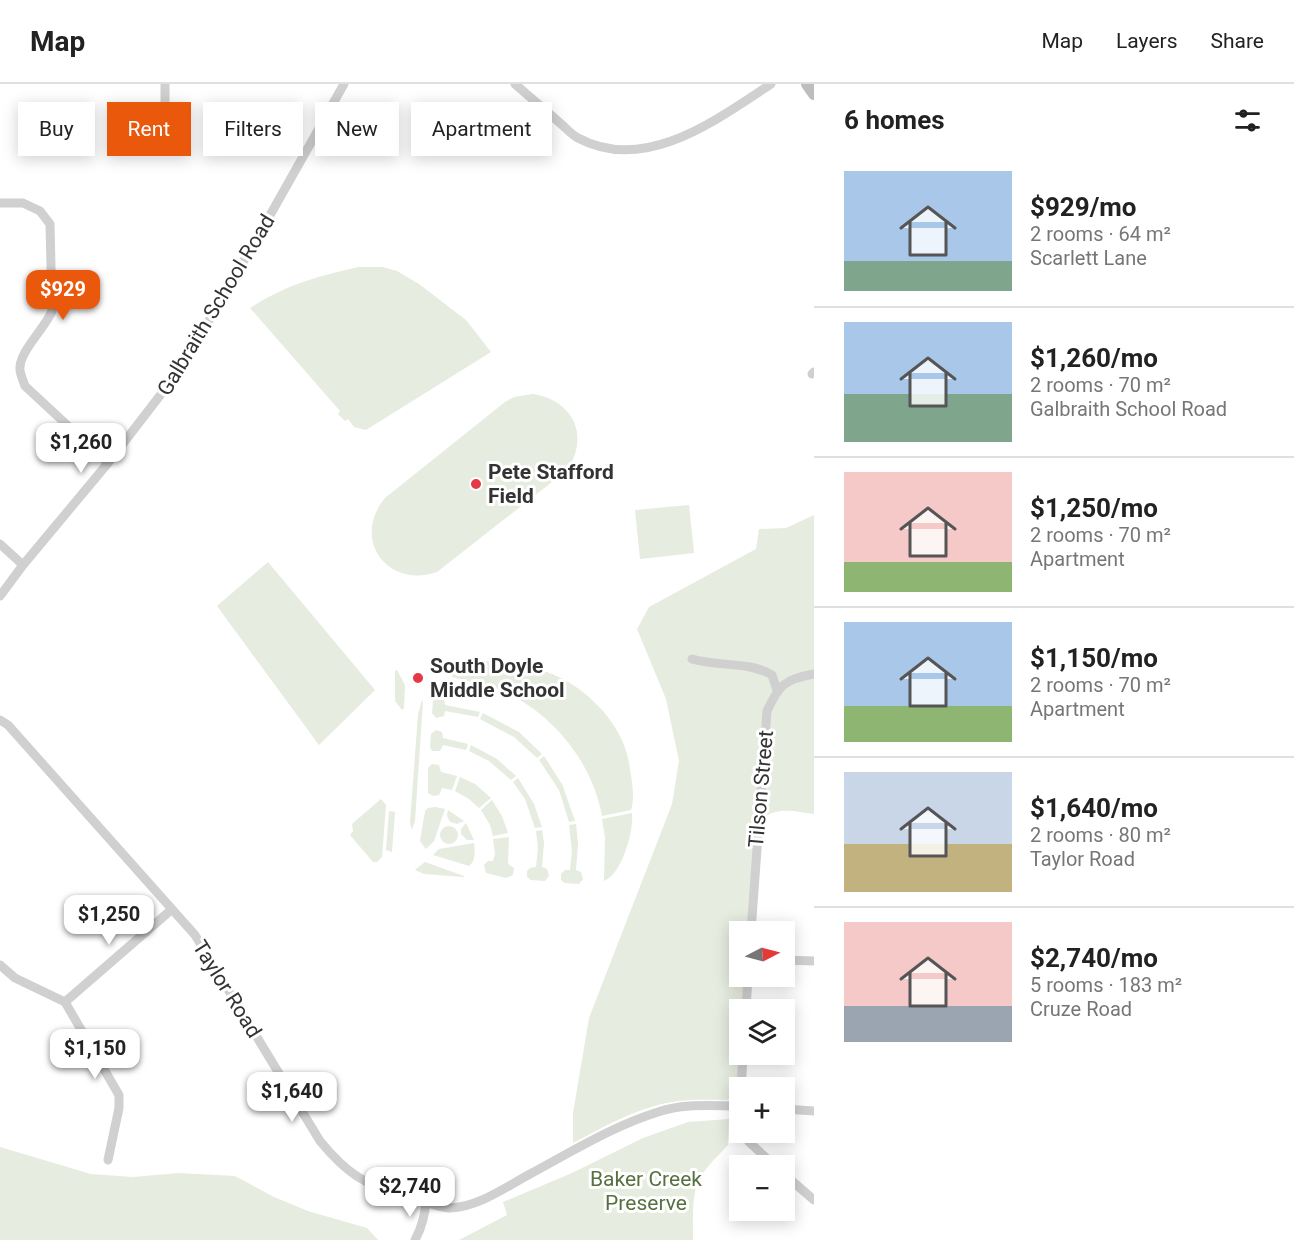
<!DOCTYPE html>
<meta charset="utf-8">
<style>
:root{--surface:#fff;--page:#f2f2f2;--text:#222;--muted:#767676;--line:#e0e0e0;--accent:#ea580c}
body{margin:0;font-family:Roboto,sans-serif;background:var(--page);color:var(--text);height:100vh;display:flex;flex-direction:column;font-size:22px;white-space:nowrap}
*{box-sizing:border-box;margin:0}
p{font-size:20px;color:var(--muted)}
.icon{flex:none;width:33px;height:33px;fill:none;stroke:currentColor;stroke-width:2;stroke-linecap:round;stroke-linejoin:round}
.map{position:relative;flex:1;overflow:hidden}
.drawer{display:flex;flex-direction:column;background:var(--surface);width:480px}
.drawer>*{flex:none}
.banner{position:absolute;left:18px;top:18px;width:570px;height:54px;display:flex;gap:12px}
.needle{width:39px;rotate:84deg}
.controls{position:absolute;left:729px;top:837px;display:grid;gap:12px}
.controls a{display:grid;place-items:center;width:66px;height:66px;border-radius:0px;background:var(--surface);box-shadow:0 3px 15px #0003;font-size:30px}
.price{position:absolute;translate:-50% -51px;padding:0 14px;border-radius:12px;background:#fff;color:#222;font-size:20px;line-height:39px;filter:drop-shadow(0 2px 3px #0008)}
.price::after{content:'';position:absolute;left:50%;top:36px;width:18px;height:14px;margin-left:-9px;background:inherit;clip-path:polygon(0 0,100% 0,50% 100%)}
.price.active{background:var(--accent);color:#fff}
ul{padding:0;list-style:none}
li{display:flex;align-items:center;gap:18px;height:150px;padding:0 30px}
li+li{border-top:2px solid var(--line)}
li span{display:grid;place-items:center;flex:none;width:168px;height:120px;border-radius:0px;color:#555}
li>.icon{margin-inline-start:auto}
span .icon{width:72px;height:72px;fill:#fffc;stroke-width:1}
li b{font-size:26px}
h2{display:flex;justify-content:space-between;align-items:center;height:72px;padding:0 30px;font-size:26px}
.tag{padding:0 21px;border-radius:0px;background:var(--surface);box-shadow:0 3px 15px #0003;font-size:21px;line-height:54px}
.tag.active{background:var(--accent);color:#fff}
header{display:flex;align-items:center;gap:36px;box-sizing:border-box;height:84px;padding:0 30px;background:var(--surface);border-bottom:2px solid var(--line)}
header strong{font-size:28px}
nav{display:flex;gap:33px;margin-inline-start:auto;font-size:21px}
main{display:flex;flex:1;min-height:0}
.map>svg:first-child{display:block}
.green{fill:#e6ecdf}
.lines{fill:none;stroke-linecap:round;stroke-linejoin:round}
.minor{stroke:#d0d0d0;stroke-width:9}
.secondary{stroke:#bdbdbd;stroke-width:12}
.poi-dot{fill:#e63946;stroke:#fff;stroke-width:2}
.labels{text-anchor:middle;stroke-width:6;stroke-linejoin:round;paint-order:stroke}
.street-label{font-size:21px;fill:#333;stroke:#fff}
.poi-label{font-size:21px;font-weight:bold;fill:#333;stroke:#fff;text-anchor:start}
.park-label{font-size:21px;fill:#56703f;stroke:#fff}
</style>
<header>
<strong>Map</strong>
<nav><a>Map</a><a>Layers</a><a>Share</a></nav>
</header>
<main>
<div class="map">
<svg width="814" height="1156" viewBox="0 0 814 1156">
<rect width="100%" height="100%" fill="#fff"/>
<g class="green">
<path d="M359,183h24l14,4 22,13 47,36 25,32 -125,78 -12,-3 -6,-8 -3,2 -7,-7 2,-3 -90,-103c33,-22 70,-33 109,-41z"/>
<path d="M533,310c40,6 58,43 33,77l-129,101c-50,17 -86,-33 -52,-74l120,-96 9,-5z"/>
<polygon points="689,421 694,469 640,475 635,426"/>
<path d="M814,431v299c-17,-2 -38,-8 -51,5l-9,112 -14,1v44l11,1 -1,32 -10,1v44l7,1 -1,32 -6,1 -1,5h-4l-2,4 -6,3c-18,0 -38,-1 -55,2 -36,6 -68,25 -99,41v-30l16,-95 83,-214 7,-43 -13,-62 -29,-70 12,-22 107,-58 3,-20 27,-1z"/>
<polygon points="268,478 375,606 319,661 217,522"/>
<path d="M473,577c52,0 95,10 130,50 15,18 24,35 27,58 2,13 5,29 1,41l-29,6c-10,-55 -50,-103 -101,-126 -16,-7 -33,-8 -49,-13v-7z"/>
<polygon points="397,586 405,601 404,624 402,626 395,617 395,587"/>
<polygon points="439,612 444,614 445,621 480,628 478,633 445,627 444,632 436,634 432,629 433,617"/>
<polygon points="422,616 423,618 415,737 412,746 410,739 418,630"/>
<polygon points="483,629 519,648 542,670 537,674 514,653 480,635"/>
<polygon points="436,646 442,648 443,654 468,660 466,666 443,661 440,667 432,667 430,663 431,650"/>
<polygon points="471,661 497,675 516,692 511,696 489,677 469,667"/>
<polygon points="544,672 562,700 575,737 569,738 559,706 539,676"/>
<polygon points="432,680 439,681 441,688 457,692 452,706 442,704 439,711 433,712 428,709 428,684"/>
<polygon points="460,693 475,700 491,714 479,724 469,715 455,707"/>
<polygon points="518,694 534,720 542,743 535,744 525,715 513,698"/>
<polygon points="381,715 386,721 382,773 377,778 373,778 350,751 353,747 352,740"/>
<polygon points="492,716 502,732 508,749 493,752 490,741 481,726"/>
<polygon points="435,723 445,725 434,757 426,765 420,757 425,727 428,724"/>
<polygon points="448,726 464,737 457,740 450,738 447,732"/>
<polygon points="389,727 395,728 392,768 386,766"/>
<path d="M632,729c2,18 -10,61 -28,68l1,-43 -3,-19z"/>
<polygon points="466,739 474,756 467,756 461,750 461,745"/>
<polygon points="576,740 578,760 576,786 581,788 583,795 579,800 565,799 561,796 561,790 565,786 570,786 572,767 569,741"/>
<circle cx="449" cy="751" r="9"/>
<polygon points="542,746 544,759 542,783 547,785 549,792 545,797 531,796 527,793 527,787 530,784 536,783 538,764 536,747"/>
<polygon points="509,753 508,780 514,784 513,791 506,794 486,789 484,781 488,777 493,777 495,770 493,755"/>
<path d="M474,759c1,7 2,18 -5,23l-36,-11 6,-6z"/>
<polygon points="425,778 464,792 464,793 424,790 415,786"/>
<path d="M729,1035l-1,26c-11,12 -27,26 -32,42 -4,16 -3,36 -3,53h-234l48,-25 -4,-13 69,-29 71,-35 45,-16z"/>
<polygon points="0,1063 91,1090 133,1093 179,1089 235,1092 274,1113 308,1127 367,1144 378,1156 0,1156"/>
</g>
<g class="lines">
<g class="minor">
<polyline points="165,0 165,67"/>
<path d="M515,0c15,13 30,26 45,39 6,5 12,12 18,15 67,36 138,-18 193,-54"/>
<path d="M0,119h23l17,8 10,13 2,87c-7,17 -31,39 -32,56 -1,5 3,13 5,19l83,77"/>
<polyline points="812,290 814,288"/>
<polyline points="0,460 23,481"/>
<polyline points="0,512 23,481 108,379 182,283 260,149 344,0"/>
<path d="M692,575c26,8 57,2 80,16l5,15"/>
<path d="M0,636l8,5 187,210 125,206c26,32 46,45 86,55 12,3 33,12 44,12 28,-1 56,-21 80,-34 41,-22 83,-48 128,-62 26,-9 54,-6 82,-6"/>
<path d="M751,848l16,-221c12,-26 18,-32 47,-37"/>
<polyline points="784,876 814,877"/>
<polyline points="0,881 15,894 65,918"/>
<polyline points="65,918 119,1011 119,1024 108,1076"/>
<polyline points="65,918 171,826"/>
<polyline points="746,926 748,892"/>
<polyline points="741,1004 743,970"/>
<polyline points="740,1025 738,1036 740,1041"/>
<polyline points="784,1025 814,1027"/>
<polyline points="742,1048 749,1058 775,1082"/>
<polyline points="784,1090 814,1116"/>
<path d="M415,1156c7,-13 10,-24 11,-39"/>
</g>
<polyline class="secondary" points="807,0 814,10"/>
</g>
<g class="poi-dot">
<circle cx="476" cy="400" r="6"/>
<circle cx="418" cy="594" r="6"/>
</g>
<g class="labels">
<g class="street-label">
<text transform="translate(216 221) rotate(-59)" y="7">Galbraith School Road</text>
<text transform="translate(761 705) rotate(-85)" y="7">Tilson Street</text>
<text transform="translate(227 905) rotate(58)" y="7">Taylor Road</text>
</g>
<g class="poi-label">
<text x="488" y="395">Pete Stafford<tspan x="488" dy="24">Field</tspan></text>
<text x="430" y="589">South Doyle<tspan x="430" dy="24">Middle School</tspan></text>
</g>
<g class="park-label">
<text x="646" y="1102">Baker Creek<tspan x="646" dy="24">Preserve</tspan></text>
</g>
</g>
</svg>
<div class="controls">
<a><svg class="needle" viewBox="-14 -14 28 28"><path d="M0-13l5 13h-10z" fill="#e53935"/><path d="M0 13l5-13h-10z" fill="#767676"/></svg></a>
<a><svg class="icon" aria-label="layers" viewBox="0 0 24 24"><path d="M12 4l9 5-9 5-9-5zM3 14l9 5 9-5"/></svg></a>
<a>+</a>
<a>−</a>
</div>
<b class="price active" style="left:63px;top:237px">$929</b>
<b class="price" style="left:81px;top:390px">$1,260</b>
<b class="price" style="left:109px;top:862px">$1,250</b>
<b class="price" style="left:95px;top:996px">$1,150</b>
<b class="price" style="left:292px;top:1039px">$1,640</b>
<b class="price" style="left:410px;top:1134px">$2,740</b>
<div class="banner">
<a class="tag">Buy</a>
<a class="tag active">Rent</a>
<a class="tag">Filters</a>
<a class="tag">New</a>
<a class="tag">Apartment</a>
</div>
</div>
<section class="drawer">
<h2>6 homes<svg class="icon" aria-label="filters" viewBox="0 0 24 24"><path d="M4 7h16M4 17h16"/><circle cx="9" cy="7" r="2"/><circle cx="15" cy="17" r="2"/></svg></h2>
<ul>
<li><span style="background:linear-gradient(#a9c7e8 75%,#7fa58c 0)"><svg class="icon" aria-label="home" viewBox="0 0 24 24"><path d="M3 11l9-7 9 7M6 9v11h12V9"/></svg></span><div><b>$929/mo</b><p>2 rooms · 64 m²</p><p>Scarlett Lane</p></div></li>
<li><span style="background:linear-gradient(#a9c7e8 60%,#7fa58c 0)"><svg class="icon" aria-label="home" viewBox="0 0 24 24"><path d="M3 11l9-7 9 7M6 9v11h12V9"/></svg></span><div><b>$1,260/mo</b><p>2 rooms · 70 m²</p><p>Galbraith School Road</p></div></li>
<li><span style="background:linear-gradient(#f6c9c9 75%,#8fb573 0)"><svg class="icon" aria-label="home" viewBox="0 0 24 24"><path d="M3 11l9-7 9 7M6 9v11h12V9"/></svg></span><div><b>$1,250/mo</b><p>2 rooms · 70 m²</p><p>Apartment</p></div></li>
<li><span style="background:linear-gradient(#a9c7e8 70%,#8fb573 0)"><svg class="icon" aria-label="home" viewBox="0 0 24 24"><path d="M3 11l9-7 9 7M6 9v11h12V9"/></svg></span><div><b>$1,150/mo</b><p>2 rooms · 70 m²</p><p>Apartment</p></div></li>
<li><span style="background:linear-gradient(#c9d6e8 60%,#c2b280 0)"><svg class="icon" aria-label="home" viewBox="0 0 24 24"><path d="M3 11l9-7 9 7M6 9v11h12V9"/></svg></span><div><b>$1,640/mo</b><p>2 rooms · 80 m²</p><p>Taylor Road</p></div></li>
<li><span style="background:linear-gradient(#f6c9c9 70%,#9aa5b1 0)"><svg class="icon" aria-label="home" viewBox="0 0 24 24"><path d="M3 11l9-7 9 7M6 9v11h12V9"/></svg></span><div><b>$2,740/mo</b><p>5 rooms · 183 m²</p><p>Cruze Road</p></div></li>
</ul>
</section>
</main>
